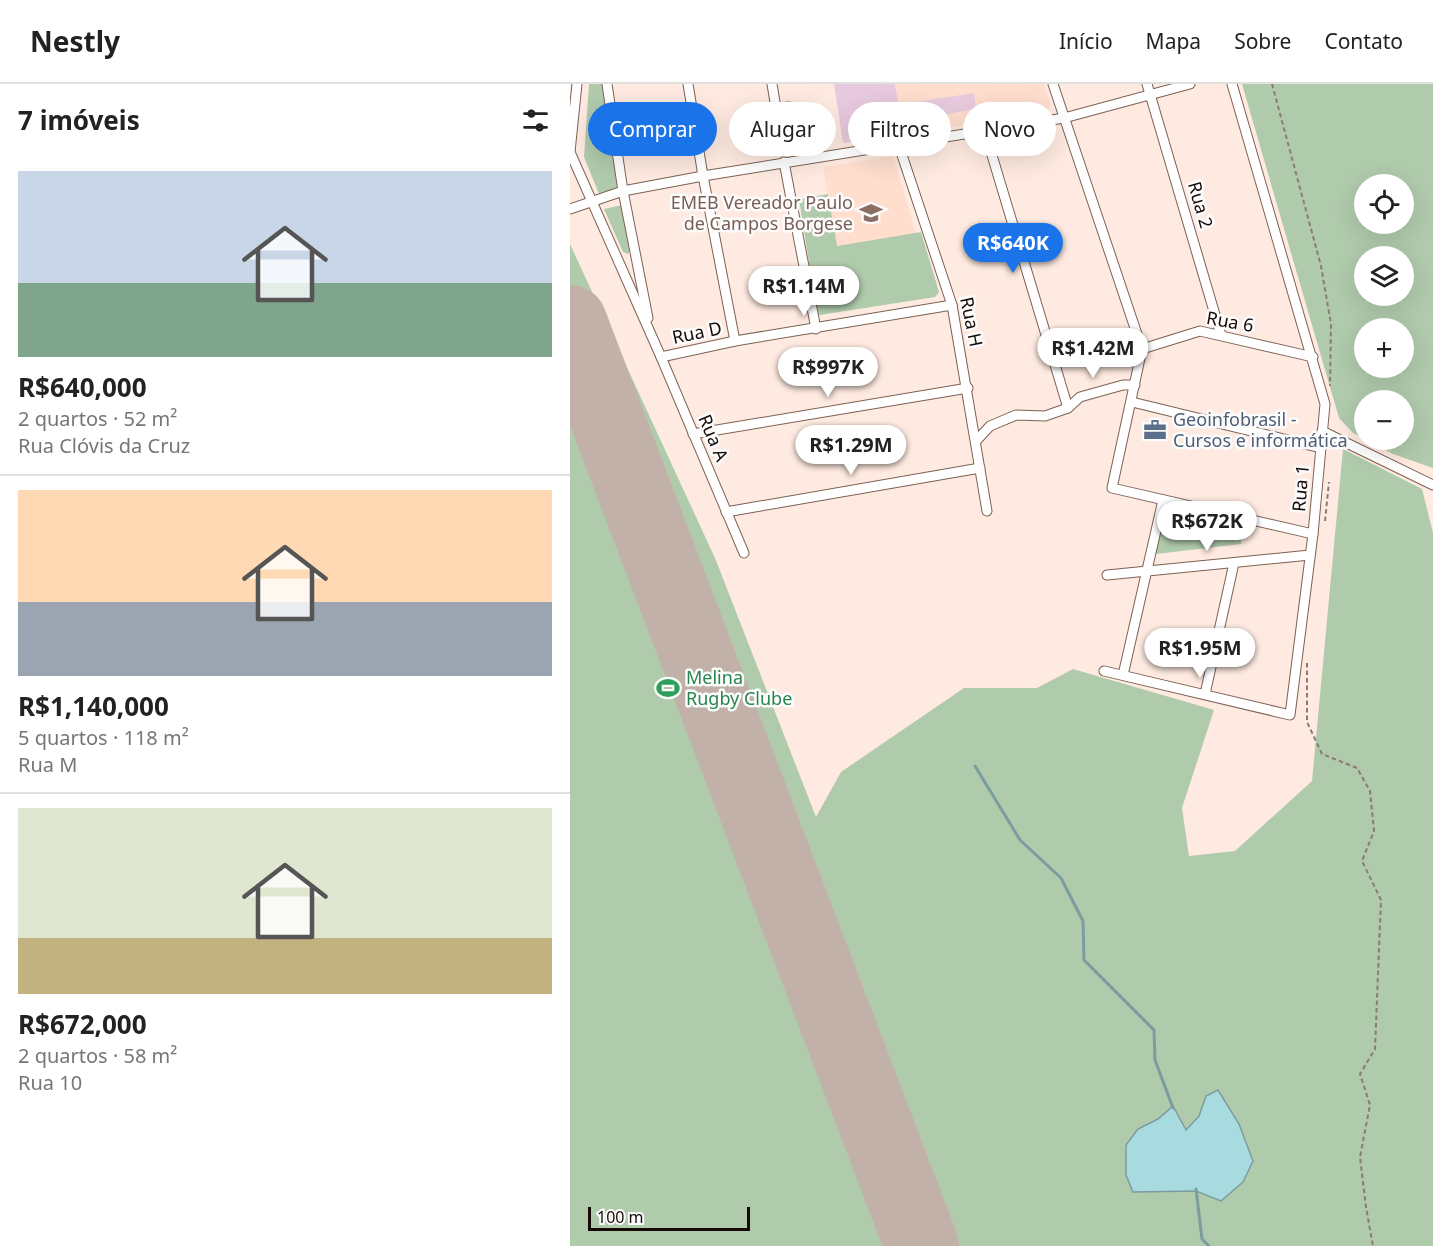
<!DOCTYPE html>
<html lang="pt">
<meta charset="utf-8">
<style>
:root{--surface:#fff;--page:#f2f2f2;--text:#222;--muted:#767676;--line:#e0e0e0;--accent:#1a73e8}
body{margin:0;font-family:"Noto Sans",sans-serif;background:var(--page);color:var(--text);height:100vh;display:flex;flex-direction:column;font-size:22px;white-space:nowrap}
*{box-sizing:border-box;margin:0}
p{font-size:20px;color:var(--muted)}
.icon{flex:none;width:33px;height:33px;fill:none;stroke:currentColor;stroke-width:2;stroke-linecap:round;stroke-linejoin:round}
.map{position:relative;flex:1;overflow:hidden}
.panel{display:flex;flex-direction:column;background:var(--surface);width:570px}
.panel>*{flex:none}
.top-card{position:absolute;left:18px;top:18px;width:570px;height:54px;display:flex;gap:12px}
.controls{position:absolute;left:784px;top:90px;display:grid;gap:12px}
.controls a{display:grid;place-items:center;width:60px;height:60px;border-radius:50%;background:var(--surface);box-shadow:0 6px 24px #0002;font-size:30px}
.scale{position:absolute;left:18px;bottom:15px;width:162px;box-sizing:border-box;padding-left:6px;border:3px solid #150a06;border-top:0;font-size:16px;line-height:21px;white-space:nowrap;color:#150a06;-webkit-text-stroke:4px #fcfcfc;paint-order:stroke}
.price{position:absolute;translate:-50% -51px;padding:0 14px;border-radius:21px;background:#fff;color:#222;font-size:20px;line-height:39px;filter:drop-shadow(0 2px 3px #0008)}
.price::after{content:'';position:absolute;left:50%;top:36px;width:18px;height:14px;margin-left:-9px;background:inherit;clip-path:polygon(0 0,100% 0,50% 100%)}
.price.active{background:var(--accent);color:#fff}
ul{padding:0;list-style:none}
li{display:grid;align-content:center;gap:12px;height:318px;padding:0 18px}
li+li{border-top:2px solid var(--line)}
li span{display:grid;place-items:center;height:186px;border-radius:0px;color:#555}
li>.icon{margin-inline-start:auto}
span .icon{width:108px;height:108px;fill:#fffc;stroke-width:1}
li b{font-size:26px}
h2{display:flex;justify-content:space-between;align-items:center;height:72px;padding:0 18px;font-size:26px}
.chip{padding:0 21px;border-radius:27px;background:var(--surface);box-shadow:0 6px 24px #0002;font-size:21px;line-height:54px}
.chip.active{background:var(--accent);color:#fff}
header{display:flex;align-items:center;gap:36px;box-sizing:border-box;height:84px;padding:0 30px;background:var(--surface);border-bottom:2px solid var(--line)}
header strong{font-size:28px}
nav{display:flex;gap:33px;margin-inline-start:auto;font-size:21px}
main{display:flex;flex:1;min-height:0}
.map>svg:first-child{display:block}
.built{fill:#ffdece}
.green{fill:#b0caac;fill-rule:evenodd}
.water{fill:#a8dbe0;stroke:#7c9c9f;stroke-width:1.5}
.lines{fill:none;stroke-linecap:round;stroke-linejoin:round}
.stream{stroke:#7c9c9f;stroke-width:3}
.runway{stroke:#c2b1a8;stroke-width:74}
.building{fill:#e8cade}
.minor-casing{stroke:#7d6153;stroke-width:11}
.path{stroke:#8b7b74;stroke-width:2;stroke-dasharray:4.5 3;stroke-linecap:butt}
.minor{stroke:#fff;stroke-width:9}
.labels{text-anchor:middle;stroke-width:5;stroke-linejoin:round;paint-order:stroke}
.education-label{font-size:18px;fill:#785e54;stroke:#fcfcfc;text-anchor:end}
.street-label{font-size:18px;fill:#150a06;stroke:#fcfcfc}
.service-label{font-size:18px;fill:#4e5e75;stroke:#fcfcfc;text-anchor:start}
.leisure-label{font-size:18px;fill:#27864d;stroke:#fcfcfc;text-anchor:start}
</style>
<header>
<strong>Nestly</strong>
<nav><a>Início</a><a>Mapa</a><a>Sobre</a><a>Contato</a></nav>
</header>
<main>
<section class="panel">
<h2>7 imóveis<svg class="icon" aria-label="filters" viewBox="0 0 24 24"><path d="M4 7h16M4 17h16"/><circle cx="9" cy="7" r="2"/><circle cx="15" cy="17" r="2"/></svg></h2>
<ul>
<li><span style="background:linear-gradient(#c9d6e8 60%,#7fa58c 0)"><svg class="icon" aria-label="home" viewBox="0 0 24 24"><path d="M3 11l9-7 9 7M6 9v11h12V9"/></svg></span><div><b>R$640,000</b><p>2 quartos · 52 m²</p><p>Rua Clóvis da Cruz</p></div></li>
<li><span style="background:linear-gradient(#ffd9b3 60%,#9aa5b1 0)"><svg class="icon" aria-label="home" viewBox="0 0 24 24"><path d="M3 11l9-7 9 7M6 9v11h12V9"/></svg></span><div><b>R$1,140,000</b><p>5 quartos · 118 m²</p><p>Rua M</p></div></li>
<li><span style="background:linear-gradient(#dfe7d0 70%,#c2b280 0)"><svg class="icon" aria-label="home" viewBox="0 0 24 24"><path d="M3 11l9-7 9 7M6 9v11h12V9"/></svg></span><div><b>R$672,000</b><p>2 quartos · 58 m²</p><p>Rua 10</p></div></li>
</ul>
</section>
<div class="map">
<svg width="863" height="1162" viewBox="0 0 863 1162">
<rect width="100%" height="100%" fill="#feeae0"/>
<g class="built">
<polygon points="325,0 474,0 481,21 476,28 334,51"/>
<polygon points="323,72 346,149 266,162 253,83"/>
</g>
<g class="green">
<polygon points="19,0 33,0 49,106 29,110 14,73"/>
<path d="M672,0h191v384l-40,-14 -27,-14h38v-40h-39v39l-12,-6 -14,-15zM795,100h39v40h-39zM795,172h39v40h-39zM795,244h39v40h-39z"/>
<polygon points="258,110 267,162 351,148 369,208 365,213 250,231 247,229 229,115"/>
<polygon points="52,121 60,166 58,170 53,168 34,125"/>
<polygon points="0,160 145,474 246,733 271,688 394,604 467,604 503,585 644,626 612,724 619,772 665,767 742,697 773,365 852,405 863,449 863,1162 0,1162"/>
<polygon points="596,421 673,438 671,460 586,470"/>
</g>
<polygon class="water" points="648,1006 669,1040 683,1077 673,1098 651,1117 626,1107 563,1108 556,1091 556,1061 568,1045 588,1035 603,1022 616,1046 629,1032 636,1012"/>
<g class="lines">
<g class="stream">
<polyline points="405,682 450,756 491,794 513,837 514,876 584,946 585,976 603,1024"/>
<polyline points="626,1105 632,1155 639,1162"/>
</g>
<polyline class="runway" points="0,238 352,1162"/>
</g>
<g class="building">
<polygon points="264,0 325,0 334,51 273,59"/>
<polygon points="404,9 406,25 348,35 346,18"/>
</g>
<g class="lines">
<g class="minor-casing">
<g id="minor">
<polyline points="7,0 0,68 91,273 174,469"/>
<polyline points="37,0 53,107 78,234"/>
<polyline points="118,0 133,92 165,257"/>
<polyline points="202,0 206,24 219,23"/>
<polyline points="483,0 572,265 542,404 743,450"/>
<polyline points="577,0 651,251"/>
<polyline points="415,48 498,324"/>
<polyline points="329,62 382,221 417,427"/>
<polyline points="214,78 246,245"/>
<polyline points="0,125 53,107 133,92 494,34 620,0"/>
<polyline points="572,265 630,247 743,273"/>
<polyline points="91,273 165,257 382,221"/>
<polyline points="562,318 751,364"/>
<polyline points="752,347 863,401"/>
<polyline points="123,350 398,304"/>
<polyline points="407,356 420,342 446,331 475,332 498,324 510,313 553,301 565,301"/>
<polyline points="156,428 410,384"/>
<polyline points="537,491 740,471"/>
<polyline points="534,587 720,631 743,450 755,320 662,0"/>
<polyline points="553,591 593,416"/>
<polyline points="635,610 664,479"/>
</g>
</g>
<g class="path">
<polyline points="702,0 751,182 761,240 760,302"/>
<polyline points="755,437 759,398"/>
<polyline points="737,579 737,638 752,670 787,684 800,707 804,747 792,777 811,816 805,965 790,990 800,1021 790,1073 796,1123 803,1162"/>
</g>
<use href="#minor" class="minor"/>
</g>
<defs>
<g id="school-bare" transform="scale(1.8)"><path d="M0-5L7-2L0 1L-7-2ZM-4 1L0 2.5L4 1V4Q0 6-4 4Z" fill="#8d6e63" stroke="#fcfcfc" stroke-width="2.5" paint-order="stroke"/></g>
<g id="office-bare" transform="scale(1.8)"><path d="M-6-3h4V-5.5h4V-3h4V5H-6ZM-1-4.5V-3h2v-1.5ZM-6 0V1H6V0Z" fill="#5c6f8a" stroke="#fcfcfc" stroke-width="2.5" paint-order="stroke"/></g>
<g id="stadium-bare" transform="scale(1.8)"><path d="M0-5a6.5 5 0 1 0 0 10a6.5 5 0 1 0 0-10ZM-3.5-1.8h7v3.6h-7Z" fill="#2e9e5b" stroke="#fcfcfc" stroke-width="2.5" paint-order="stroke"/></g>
</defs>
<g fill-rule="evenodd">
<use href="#school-bare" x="301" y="129"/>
<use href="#office-bare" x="585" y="346"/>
<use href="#stadium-bare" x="98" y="604"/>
</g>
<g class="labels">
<g class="education-label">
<text x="283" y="125">EMEB Vereador Paulo<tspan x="283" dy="21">de Campos Borgese</tspan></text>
</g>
<g class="street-label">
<text transform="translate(630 121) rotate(74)" y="6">Rua 2</text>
<text transform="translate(401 238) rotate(78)" y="6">Rua H</text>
<text transform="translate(660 238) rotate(10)" y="6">Rua 6</text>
<text transform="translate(127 249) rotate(-12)" y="6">Rua D</text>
<text transform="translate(143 354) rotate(67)" y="6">Rua A</text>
<text transform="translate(731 404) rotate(-85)" y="6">Rua 1</text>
</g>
<g class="service-label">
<text x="603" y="342">Geoinfobrasil -<tspan x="603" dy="21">Cursos e informática</tspan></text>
</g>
<g class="leisure-label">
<text x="116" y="600">Melina<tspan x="116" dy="21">Rugby Clube</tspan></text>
</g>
</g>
</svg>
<div class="controls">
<a><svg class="icon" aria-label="locate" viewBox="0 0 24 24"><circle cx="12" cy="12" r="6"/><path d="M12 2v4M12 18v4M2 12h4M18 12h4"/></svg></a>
<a><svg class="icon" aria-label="layers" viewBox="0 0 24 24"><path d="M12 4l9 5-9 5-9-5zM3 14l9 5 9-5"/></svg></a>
<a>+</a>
<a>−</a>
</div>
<div class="scale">100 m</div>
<b class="price active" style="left:443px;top:190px">R$640K</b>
<b class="price" style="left:234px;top:233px">R$1.14M</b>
<b class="price" style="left:523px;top:295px">R$1.42M</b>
<b class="price" style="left:258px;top:314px">R$997K</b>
<b class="price" style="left:281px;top:392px">R$1.29M</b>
<b class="price" style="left:637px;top:468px">R$672K</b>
<b class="price" style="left:630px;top:595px">R$1.95M</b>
<div class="top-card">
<a class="chip active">Comprar</a>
<a class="chip">Alugar</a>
<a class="chip">Filtros</a>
<a class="chip">Novo</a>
</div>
</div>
</main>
